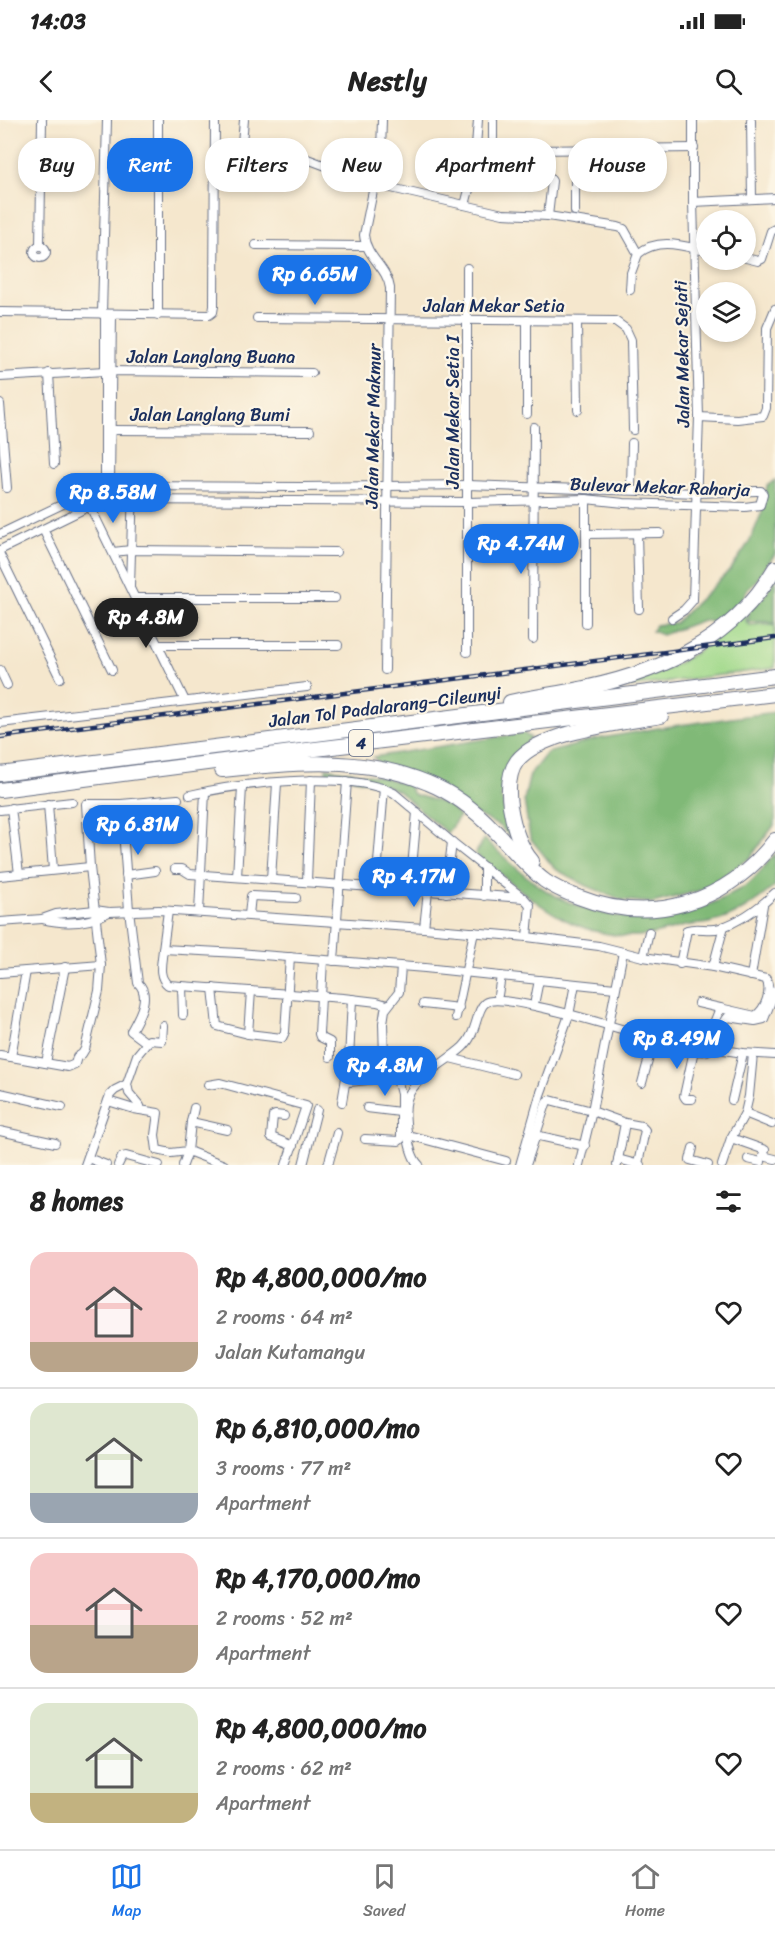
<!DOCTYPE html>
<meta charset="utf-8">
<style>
:root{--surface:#fff;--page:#f6f6f6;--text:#222;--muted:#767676;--line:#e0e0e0;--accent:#1a73e8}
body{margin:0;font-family:Sriracha,sans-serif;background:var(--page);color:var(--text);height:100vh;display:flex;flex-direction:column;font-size:22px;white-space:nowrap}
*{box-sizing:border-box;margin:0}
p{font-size:20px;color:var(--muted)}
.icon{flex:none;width:33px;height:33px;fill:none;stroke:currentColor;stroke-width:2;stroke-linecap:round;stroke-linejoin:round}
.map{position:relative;height:1045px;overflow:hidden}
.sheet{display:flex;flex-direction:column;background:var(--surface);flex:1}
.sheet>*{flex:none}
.banner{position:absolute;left:18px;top:18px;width:740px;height:54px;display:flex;gap:12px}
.controls{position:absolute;left:696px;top:90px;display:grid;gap:12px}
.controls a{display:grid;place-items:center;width:60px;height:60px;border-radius:50%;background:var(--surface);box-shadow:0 3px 9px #0003;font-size:30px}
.price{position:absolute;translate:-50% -51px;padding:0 14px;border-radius:21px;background:var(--accent);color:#fff;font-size:20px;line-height:39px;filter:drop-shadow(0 2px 3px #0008)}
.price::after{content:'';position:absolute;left:50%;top:36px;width:18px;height:14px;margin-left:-9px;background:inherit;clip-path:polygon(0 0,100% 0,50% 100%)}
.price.selected{background:#222;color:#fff}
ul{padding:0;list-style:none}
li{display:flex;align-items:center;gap:18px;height:150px;padding:0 30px}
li+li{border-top:2px solid var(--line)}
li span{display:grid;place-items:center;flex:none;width:168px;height:120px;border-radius:18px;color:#555}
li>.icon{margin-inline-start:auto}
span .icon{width:72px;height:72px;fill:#fffc;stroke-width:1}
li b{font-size:26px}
h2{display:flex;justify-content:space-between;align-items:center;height:72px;padding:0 30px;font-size:26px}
.tag{padding:0 21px;border-radius:24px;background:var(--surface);box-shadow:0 3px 9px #0003;font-size:21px;line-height:54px}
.tag.selected{background:var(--accent);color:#fff}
.status{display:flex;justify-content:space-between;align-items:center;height:42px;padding:0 30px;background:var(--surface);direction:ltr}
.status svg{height:16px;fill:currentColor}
header{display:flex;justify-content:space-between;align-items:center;height:78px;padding:0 30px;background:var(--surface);font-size:27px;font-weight:700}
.tab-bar{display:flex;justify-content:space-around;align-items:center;height:84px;border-top:2px solid var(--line);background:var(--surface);font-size:16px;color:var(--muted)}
.tab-bar a{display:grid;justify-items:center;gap:3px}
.tab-bar .selected{color:var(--accent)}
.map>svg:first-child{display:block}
.green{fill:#a1d98b;stroke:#5e8474;stroke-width:1.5}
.forest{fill:#80b977;stroke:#4e746a;stroke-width:1.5}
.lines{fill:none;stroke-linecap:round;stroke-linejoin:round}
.street-casing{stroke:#676f85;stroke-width:10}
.highway-casing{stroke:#676f85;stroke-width:16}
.street{stroke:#fff;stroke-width:8}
.highway{stroke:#fff;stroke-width:14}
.rail-casing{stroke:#1b2f5e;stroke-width:4.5}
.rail{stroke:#fcf5e5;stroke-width:2;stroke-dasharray:7;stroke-linecap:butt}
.labels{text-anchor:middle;stroke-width:4.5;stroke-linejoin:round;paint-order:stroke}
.shield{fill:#fcf5e5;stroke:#5e6a86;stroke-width:1.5}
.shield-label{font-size:16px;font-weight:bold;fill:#1b2f5e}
.street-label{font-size:18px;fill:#1b2f5e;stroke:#fcf5e5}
</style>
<div class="status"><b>14:03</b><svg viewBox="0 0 49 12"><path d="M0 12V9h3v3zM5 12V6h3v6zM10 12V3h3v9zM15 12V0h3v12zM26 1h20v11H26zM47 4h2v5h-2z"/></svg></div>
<header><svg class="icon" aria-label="back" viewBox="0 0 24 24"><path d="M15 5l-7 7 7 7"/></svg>Nestly<svg class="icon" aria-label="search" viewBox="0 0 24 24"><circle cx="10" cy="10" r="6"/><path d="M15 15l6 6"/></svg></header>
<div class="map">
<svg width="775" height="1045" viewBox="0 0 775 1045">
<rect width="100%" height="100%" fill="#fcf5e5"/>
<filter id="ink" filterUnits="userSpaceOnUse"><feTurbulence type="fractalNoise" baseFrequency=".0167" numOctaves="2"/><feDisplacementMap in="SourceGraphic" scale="12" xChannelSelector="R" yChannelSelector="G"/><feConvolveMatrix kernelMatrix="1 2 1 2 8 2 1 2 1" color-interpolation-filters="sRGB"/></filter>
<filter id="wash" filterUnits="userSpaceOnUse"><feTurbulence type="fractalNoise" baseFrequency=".008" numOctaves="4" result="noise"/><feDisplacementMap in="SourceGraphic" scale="24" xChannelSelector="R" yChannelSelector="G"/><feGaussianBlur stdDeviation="1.35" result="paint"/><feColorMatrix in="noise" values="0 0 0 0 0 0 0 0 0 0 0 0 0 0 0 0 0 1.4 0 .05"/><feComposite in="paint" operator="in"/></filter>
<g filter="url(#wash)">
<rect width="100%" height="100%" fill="#f5e7cd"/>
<path class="green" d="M746,491v10l3,4 16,-1 10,2v42l-147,19 1,-3c50,-17 79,-36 117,-73z"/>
<g class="forest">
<polygon points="775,360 775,434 756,461 748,468 740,484 720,499 712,502 703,500 662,515 652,511 655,505 675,503 731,449 750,421 762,392 767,366"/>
<polygon points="775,458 775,504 766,502 748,502 749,491 765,475"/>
<polygon points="775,592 775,704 750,738 705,769 653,783 622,780 587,766 555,749 530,718 524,680 530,654 547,633 597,619 658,608"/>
<polygon points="523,613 531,618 505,649 501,677 512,718 499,706 382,645 373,637"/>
<polygon points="326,648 381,657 408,665 413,674 440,682 452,688 459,697 447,713 398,671 384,665 326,653"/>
<path d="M484,719c21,18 43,41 68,55 56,30 119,33 175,2 6,-4 14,-7 20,-11 10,-8 19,-21 28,-31v32c-18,15 -39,31 -63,36 -9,3 -19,2 -27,4 -16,4 -34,10 -50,10 -70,1 -108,-43 -160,-82z"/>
</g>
</g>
<g filter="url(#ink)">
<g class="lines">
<g class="street-casing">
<g id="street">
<path d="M244,0l-2,23 60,14 72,27 129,30 45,2 70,11 6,2 14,25c20,-17 45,-8 68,-3"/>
<path d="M382,0l-1,32 -17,83c2,22 23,32 26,53l-5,382"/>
<polyline points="751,0 752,79"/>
<polyline points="493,18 493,0"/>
<polyline points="535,30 694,28"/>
<polyline points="534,41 535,45 546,53 552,61 548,96"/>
<polyline points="693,82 775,78"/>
<polyline points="465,85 470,66 468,59 476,26 478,0"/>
<polyline points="575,91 575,31"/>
<polyline points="256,125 365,126"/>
<polyline points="40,126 42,0"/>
<circle cx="40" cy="132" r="6"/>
<polyline points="746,138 758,141 762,139 771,111 775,109"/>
<polyline points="467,148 467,532"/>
<polyline points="630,170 631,153 638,134"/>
<polyline points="0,192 209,195 213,192 214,186 215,0"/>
<polyline points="102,194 107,0"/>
<polyline points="158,195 158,0"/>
<polyline points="257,198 615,201 626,209 631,220 633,310"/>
<polyline points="577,201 578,290"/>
<polyline points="49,253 54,344"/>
<polyline points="0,257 105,251 312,253"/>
<polyline points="0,284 7,368"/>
<polyline points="527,294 527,200"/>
<polyline points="699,297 737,299 763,296 766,288 767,208 775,189"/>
<polyline points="111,310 310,311"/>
<polyline points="105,362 105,194"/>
<polyline points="110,363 112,194"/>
<polyline points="631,370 632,323"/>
<polyline points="84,374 185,581"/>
<polyline points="43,409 112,550"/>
<path d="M0,414l84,-40c11,-12 21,-13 36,-8l182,1 166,-2 230,8 59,-2h4l2,3 -3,11 -15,2 -121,-4 -38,-4 -118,3 -357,-2 -21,6 -90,44"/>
<polyline points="587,414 660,413"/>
<polyline points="637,414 639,489"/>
<polyline points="113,432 131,430 336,432"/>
<polyline points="0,435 60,558"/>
<polyline points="130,466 133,366"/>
<polyline points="135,478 335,478"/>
<polyline points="672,498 684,490 693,480 699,297 693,82 693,0"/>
<polyline points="586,503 586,379"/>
<polyline points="533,519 534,307"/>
<polyline points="159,525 338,525"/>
<polyline points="0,550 7,565"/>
<polyline points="0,603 307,567"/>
<path d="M190,675c51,-12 158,-25 204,-2l58,49 71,56"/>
<polyline points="48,684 53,750"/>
<path d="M121,684l8,106 9,73c14,13 0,35 -7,48l16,12 -10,12 -10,29 2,9 11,13v4"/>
<polyline points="11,688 19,754"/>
<polyline points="0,690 72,682"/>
<polyline points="484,747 484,776"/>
<polyline points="175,749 182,749 190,754 524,778 530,785 527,817"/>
<polyline points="126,755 155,751"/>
<polyline points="0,756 90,747"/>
<polyline points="237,757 242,667"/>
<polyline points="271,759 277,663"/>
<polyline points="307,761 311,660"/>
<polyline points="376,767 384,668"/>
<polyline points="410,770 417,692"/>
<polyline points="446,773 452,722"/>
<polyline points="199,792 205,672"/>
<polyline points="249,795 251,776 296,778"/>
<path d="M42,799c23,6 46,5 67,-7"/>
<path d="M0,802l42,-3 14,-5 39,-4 14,2 50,-2 265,18 103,9 72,9 44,11 70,10 53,12c6,11 0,30 -11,37l-35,-8 -12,30 -4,2 -26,-6"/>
<polyline points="424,808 428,771"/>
<polyline points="163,829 168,791"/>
<polyline points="643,837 649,812"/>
<polyline points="323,840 319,914 320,917 330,922 330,937"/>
<polyline points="334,841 347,661"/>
<path d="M680,844l7,-34c11,-4 22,2 33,-2 21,-7 39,-20 55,-35"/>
<polyline points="713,847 724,806"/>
<polyline points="0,853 101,845"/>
<polyline points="751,856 763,785"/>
<polyline points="182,867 183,895"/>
<polyline points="213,868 217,906 248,914 282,918 285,912 290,837"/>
<polyline points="498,875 501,856"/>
<polyline points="535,880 539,860"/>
<polyline points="698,883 720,888"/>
<polyline points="423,884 459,888"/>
<path d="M387,885l-10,-3 -34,-4 -175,-13c-11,-9 -6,-23 -5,-36l76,4 186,15 190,20"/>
<polyline points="456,897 474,812"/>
<polyline points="248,914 251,871"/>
<polyline points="147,923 149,920 162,921 163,906"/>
<polyline points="712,928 743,933 775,935"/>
<polyline points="0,935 68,947 75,944 77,937 82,934 85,929 99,871 101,845 90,747 86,684 121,684 178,679"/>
<polyline points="11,937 26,851"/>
<polyline points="450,938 514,954"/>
<polyline points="46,943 65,847"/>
<path d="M346,962c21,0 57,-11 75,-3"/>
<polyline points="642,963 654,919"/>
<polyline points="208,965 220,963 306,986 286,1045"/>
<polyline points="0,973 62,987"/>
<polyline points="692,979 686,979 684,976 694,930"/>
<polyline points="732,980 743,933"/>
<polyline points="108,981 134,989 158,993 155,1015 157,1030 171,1033 188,1031 224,1045"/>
<polyline points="342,982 349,940 352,879"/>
<polyline points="367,988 400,992"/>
<polyline points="745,993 772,1004"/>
<polyline points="284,996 275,995 273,996 271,1017 293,1026"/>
<polyline points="191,1002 194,988"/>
<polyline points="625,1003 641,1006 645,1010 638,1044"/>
<polyline points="0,1011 55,1023"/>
<polyline points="408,1015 506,1041"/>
<polyline points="535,1015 585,1026"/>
<polyline points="731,1018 765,1030 763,1036 775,1039"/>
<polyline points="365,1019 399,1021 401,1019 401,974 397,959 386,950 384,939 383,903 385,890 399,872 401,847"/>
<polyline points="693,1028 690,1040 708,1045"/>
<polyline points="88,1038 106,1045"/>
<polyline points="618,1039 640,1045"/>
<polyline points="748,1039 761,1042"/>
<polyline points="85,1045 110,975 115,970 127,964"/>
<polyline points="118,1045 122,1037 126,1036 159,1045"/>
<polyline points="183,1045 188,1031 191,1002 227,1010"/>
<polyline points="303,1045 317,990"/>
<polyline points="328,1045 337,1013"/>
<path d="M419,1045c-11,-10 -16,-51 -12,-66 7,-22 39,-36 56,-52 14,-13 13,-37 22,-44 16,-13 148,30 173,37 11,4 37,14 49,11 9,-3 13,-26 21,-34l27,4 9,-2 11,-28"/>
<polyline points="520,1045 540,975 569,895 575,864"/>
<polyline points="526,1045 547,981 550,980 592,991 625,1003 617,1045"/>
<polyline points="579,1045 592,991 623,832"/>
<polyline points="722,1045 731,1018 745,993 749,976 753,934"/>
</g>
</g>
<g class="highway-casing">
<g id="highway">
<path d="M510,582c20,-5 39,-7 59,-11 83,-15 162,-47 206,-123"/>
<path d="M222,650c68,-7 141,-15 206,13 25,10 48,28 66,47 17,17 32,37 51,51 10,7 22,12 33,16 74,29 149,6 197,-57"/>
<polyline points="0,654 775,556"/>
<polyline points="0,670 307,630 775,574"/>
<path d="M532,741c-13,-15 -19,-36 -22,-55 -2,-15 -2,-33 7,-45 23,-30 107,-38 144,-45"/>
</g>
</g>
<use href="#street" class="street"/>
<use href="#highway" class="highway"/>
<g class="rail-casing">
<polyline id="rail" points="0,617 775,518"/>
</g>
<use href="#rail" class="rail"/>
</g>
</g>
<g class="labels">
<rect class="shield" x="349" y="610" width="24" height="26" rx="4.5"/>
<g class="shield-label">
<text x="361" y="629">4</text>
</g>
<g class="street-label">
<text x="494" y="192">Jalan Mekar Setia</text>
<text transform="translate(682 234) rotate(-91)" y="6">Jalan Mekar Sejati</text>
<text x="211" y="243">Jalan Langlang Buana</text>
<text transform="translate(453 292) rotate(-90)" y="6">Jalan Mekar Setia I</text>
<text x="210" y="301">Jalan Langlang Bumi</text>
<text transform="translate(373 306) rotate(-89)" y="6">Jalan Mekar Makmur</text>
<text transform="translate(660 367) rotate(2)" y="6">Bulevar Mekar Raharja</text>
<text transform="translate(385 587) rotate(-7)" y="6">Jalan Tol Padalarang–Cileunyi</text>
</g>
</g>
</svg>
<div class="controls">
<a><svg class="icon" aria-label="locate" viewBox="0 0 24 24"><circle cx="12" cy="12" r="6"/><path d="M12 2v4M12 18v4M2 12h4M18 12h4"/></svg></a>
<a><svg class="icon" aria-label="layers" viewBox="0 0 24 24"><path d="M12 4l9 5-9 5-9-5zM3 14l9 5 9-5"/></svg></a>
</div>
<b class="price" style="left:315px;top:186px">Rp 6.65M</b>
<b class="price" style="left:113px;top:404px">Rp 8.58M</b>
<b class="price" style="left:521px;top:455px">Rp 4.74M</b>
<b class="price selected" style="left:146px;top:529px">Rp 4.8M</b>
<b class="price" style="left:138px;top:736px">Rp 6.81M</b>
<b class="price" style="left:414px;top:788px">Rp 4.17M</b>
<b class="price" style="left:677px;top:950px">Rp 8.49M</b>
<b class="price" style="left:385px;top:977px">Rp 4.8M</b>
<div class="banner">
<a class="tag">Buy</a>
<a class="tag selected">Rent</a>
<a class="tag">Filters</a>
<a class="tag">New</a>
<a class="tag">Apartment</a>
<a class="tag">House</a>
</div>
</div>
<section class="sheet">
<h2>8 homes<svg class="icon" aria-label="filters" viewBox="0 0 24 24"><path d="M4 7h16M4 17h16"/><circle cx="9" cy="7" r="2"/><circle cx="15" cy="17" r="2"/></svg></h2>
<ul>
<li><span style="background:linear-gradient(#f6c9c9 75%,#b9a48a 0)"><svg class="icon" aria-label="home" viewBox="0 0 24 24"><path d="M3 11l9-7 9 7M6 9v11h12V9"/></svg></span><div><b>Rp 4,800,000/mo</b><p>2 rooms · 64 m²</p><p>Jalan Kutamangu</p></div><svg class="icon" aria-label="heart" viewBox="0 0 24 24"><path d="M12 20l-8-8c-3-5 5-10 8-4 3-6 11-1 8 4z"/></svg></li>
<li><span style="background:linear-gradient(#dfe7d0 75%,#9aa5b1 0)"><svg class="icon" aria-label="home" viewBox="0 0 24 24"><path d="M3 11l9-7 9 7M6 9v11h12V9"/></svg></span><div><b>Rp 6,810,000/mo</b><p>3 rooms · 77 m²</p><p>Apartment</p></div><svg class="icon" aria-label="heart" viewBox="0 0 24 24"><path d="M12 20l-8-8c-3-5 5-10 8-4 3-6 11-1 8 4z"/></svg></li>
<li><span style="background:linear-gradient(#f6c9c9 60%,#b9a48a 0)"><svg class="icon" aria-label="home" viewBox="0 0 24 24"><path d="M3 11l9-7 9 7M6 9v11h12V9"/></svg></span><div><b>Rp 4,170,000/mo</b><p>2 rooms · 52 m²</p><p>Apartment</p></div><svg class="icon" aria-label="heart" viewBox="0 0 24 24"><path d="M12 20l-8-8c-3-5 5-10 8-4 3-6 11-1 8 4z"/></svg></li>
<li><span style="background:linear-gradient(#dfe7d0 75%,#c2b280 0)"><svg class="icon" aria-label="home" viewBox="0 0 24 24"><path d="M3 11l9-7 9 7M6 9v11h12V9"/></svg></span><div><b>Rp 4,800,000/mo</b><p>2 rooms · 62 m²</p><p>Apartment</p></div><svg class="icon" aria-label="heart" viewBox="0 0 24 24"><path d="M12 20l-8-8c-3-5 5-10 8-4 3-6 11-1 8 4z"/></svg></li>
</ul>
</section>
<nav class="tab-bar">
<a class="selected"><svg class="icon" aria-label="map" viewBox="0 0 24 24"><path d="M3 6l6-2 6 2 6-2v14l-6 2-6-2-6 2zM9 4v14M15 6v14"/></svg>Map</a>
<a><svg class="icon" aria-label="saved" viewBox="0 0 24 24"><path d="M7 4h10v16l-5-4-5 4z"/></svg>Saved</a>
<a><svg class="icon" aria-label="home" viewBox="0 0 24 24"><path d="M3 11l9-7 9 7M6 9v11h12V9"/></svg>Home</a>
</nav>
